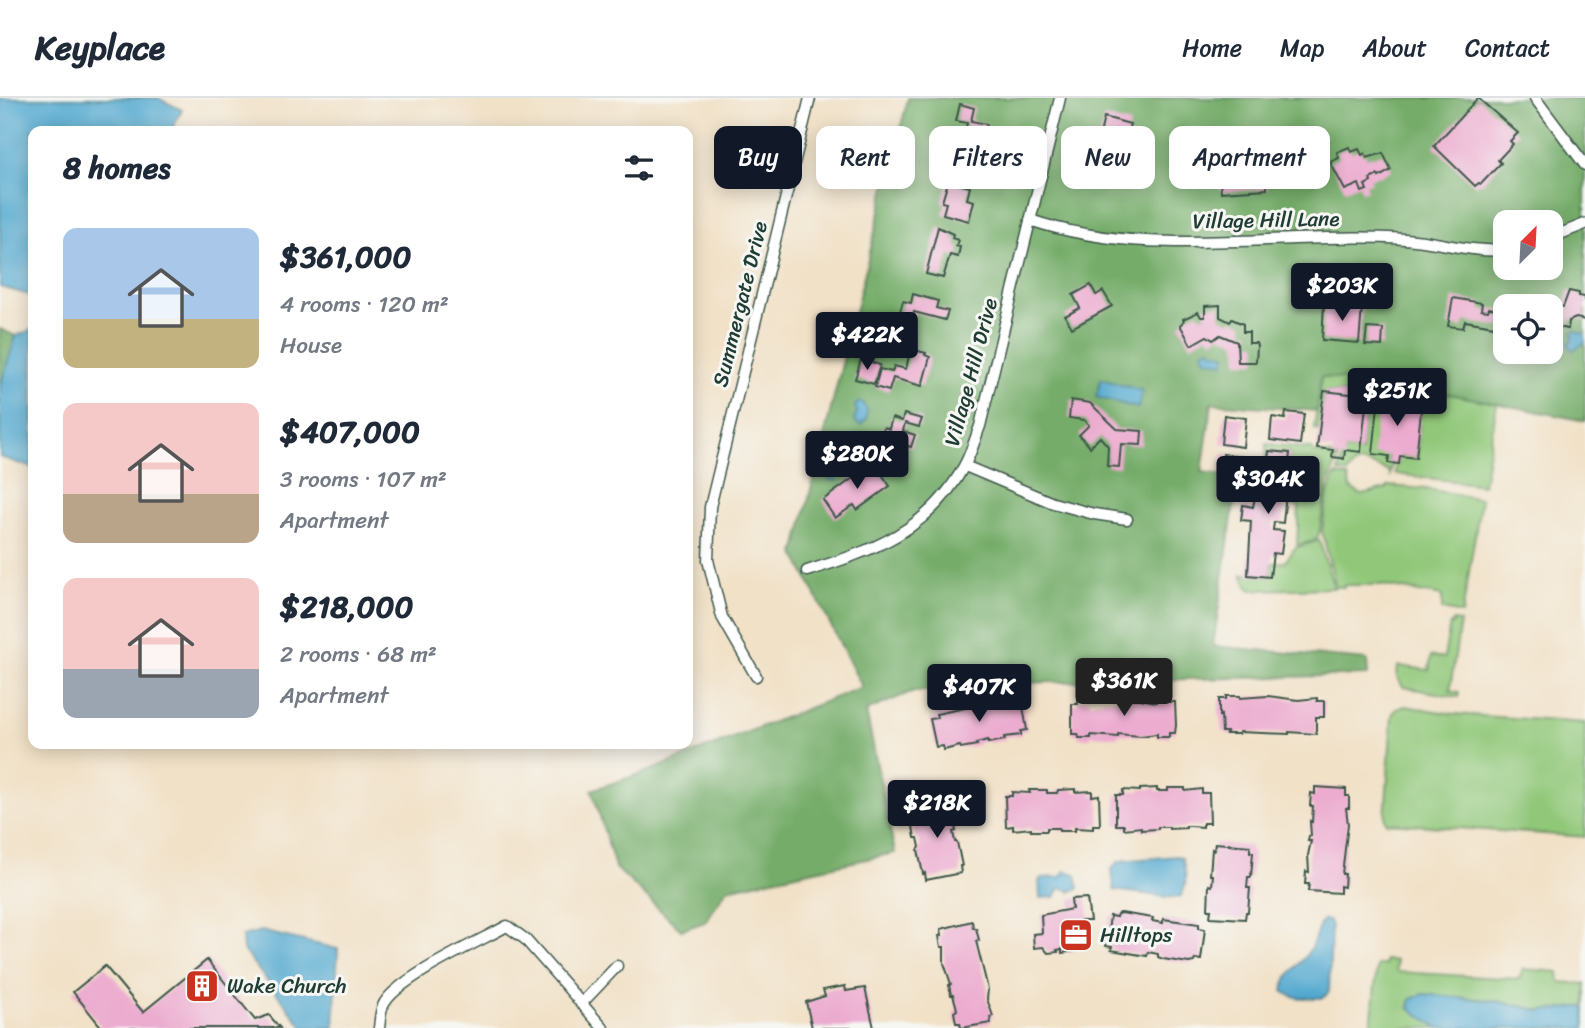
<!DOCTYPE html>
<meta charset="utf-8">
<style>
:root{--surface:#fff;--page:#f6f6f7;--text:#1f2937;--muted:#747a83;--line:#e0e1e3;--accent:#111827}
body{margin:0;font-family:Sriracha,sans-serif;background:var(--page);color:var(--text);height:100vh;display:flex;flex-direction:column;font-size:26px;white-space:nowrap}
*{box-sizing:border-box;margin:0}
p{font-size:23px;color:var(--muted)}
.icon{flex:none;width:38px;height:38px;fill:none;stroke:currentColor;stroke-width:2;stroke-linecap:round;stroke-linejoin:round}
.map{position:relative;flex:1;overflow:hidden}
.side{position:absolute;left:28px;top:28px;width:665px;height:623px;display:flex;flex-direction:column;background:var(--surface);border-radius:14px;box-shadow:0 4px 18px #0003}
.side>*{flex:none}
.banner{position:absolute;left:714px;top:28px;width:665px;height:63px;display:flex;gap:14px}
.needle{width:46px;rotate:24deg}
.buttons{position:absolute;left:1493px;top:112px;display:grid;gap:14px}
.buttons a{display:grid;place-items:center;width:70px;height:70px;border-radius:14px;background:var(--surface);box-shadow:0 4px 18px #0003;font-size:35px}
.price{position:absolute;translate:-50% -60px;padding:0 16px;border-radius:7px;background:var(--accent);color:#fff;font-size:23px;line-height:46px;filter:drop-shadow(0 2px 4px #0008)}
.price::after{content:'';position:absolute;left:50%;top:42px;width:21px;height:16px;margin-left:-10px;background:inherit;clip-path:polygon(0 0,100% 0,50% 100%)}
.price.selected{background:#222;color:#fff}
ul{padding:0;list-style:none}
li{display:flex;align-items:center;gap:21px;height:175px;padding:0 35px}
li span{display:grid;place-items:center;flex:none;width:196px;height:140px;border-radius:14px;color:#555}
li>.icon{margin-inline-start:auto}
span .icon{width:84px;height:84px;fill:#fffc;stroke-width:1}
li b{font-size:30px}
h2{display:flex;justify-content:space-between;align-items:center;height:84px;padding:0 35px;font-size:30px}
.tag{padding:0 24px;border-radius:14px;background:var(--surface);box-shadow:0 4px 18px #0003;font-size:24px;line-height:63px}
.tag.selected{background:var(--accent);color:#fff}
header{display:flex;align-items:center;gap:42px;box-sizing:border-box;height:98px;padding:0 35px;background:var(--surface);border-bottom:2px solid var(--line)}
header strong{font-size:33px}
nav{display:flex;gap:38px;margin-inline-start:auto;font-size:24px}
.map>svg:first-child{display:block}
.green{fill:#91c779;stroke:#588256;stroke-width:2}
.forest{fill:#74ac69;stroke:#4a744e;stroke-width:2;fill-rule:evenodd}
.water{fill:#53a9cf;stroke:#397382;stroke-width:2}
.building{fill:#ecaccf}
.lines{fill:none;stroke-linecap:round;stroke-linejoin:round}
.minor-casing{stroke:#3e564a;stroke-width:13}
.minor{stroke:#fff;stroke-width:10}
.labels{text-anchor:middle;stroke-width:6;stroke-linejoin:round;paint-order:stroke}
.street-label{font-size:21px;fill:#1f3d34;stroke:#f6f6f2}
.poi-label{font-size:21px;fill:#1f3d34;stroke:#f6f6f2;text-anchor:start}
</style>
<header>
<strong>Keyplace</strong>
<nav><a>Home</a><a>Map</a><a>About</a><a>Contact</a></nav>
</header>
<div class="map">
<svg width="1585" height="930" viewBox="0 0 1585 930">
<rect width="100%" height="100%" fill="#f6f6f2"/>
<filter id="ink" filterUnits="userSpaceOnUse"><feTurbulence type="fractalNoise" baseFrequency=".0143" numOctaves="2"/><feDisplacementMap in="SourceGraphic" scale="14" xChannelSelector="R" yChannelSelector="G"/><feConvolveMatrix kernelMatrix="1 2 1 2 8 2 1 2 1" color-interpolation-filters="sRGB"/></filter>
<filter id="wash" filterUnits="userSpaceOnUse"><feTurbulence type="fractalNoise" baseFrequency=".00686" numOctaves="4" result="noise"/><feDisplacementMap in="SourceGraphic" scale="28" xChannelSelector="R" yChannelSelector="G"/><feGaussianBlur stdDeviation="1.57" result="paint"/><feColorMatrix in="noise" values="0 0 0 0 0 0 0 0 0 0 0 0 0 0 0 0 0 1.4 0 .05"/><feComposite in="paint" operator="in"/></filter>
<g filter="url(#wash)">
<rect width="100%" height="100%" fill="#f1e1c7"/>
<g class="green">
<path d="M1321,278l83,9 93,18 -14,82 -88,-11 1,-10h3l1,-8 16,2 6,-57 -33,55 -1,7h4l-2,12 -2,-4c-16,-4 -29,-17 -40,2l-10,-1 7,-22 16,2 6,-56 -43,-5 -5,39 -5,-1z"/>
<polygon points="1267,346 1311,351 1314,355 1333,357 1333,359 1338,361 1327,388 1319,436 1314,443 1297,447 1299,408 1286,406 1290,355 1269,353 1267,372 1264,373"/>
<polygon points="1335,377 1348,379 1350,390 1362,397 1386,391 1389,388 1426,391 1481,401 1462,516 1442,512 1442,498 1381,487 1344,487 1344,489 1336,489 1322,433 1328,395"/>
<polygon points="1319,442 1334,490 1251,492 1247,488 1242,476 1270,479 1272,465 1285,464 1295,450"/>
<polygon points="1453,523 1460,524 1450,592 1459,594 1459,599 1403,589 1397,579 1398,568 1429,572 1431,558 1444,560 1450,526 1452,526"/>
<polygon points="1405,608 1454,616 1585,625 1585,739 1387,725 1385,722 1392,617 1396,611"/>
<polygon points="1385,862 1396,863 1396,873 1398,874 1519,881 1523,871 1559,874 1560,884 1585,886 1585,908 1544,913 1492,902 1423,896 1411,901 1409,910 1439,930 1371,930 1377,867 1385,867"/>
</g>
<g class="forest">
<path d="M908,0h677v323l-181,-36 -83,-8 -4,34 -105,-8 -10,69 36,5 -25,169 154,14 1,15 -356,8 -101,9 -45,19 29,142 -168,36 -22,33 -24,8 -66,-63 -23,-77 57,-19 213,-84 -67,-133zM1505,124h45v46h-45zM1505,208h45v46h-45z"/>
<polygon points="0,231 16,238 0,288"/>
</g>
<g class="water">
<polygon points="0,0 158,0 182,12 171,33 33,33 33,198 0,189"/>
<polygon points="1238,41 1245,47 1251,46 1253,50 1244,54 1231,52 1228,46"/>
<polygon points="33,231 33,370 0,359 0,288 16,238"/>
<polygon points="1575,232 1579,235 1585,235 1585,245 1573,252 1568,247 1573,240 1572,235"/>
<polygon points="1209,250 1215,254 1226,256 1224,265 1206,261 1202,254"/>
<polygon points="1101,281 1143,293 1138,310 1096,299"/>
<polygon points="859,304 863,305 867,312 866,322 861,327 856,325 854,321 857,315 855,308"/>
<polygon points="845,363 845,368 837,378 837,383 828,381 826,374 833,371 838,364"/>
<path d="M1177,758l5,2c4,11 6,27 -1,38l-6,2 -61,-8 -2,-21 7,-8z"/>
<polygon points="1065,773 1076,776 1079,790 1070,794 1070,792 1060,790 1055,799 1040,800 1039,783 1041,780 1060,779"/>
<path d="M1324,822l5,1 2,6 -2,65 -6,6c-14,0 -29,2 -40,-7 2,-17 15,-24 24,-37 7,-9 9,-21 14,-32z"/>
<polygon points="261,833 338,851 334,930 304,930 243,852 242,838"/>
<polygon points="1423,896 1495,903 1540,913 1585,908 1585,930 1439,930 1409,910 1411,901"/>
</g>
<g id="blocks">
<g class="building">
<polygon points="1478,0 1518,35 1510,43 1513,46 1498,62 1501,65 1481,86 1479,85 1475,88 1434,48"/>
<polygon points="960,6 974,10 971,23 987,26 983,43 988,50 985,54 982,53 979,62 960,58 967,25 956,23"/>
<polygon points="1104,19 1130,26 1127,37 1132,38 1125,65 1116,63 1112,76 1086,70 1090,52 1096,54"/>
<polygon points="1189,44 1211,44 1212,62 1266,61 1267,91 1221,94 1218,67 1213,68 1213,72 1189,73"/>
<polygon points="1349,49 1351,54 1359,51 1362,57 1365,55 1367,60 1383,55 1391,72 1379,79 1378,77 1370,81 1371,84 1365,87 1367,92 1362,94 1359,86 1345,92 1330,64 1339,60 1337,54"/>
<polygon points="1314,53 1319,69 1298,75 1293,60"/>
<polygon points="944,65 956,69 952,81 959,83 958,86 970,89 967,101 974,103 969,123 943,116 946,105 942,104 948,84 939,81"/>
<polygon points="938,129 953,136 952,140 958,142 956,148 960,149 958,159 950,157 943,180 926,176"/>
<polygon points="1091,187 1096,197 1103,193 1112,208 1072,230 1065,218 1080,210 1073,197"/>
<polygon points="1569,193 1579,195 1579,198 1585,199 1585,222 1576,220 1569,223 1568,231 1550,228 1551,207 1563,209"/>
<polygon points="913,196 938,203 936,210 948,213 945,222 914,214 910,232 896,228 903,203 911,205"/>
<polygon points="1453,200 1482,205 1481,212 1488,213 1489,210 1503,212 1500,229 1465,223 1463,230 1448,228"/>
<polygon points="1324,206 1362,209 1359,245 1322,242"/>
<polygon points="1220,207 1220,219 1230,224 1232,221 1243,226 1243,234 1249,234 1249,245 1256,245 1257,248 1256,264 1238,264 1237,244 1220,237 1213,242 1207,238 1191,247 1180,227 1184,223 1183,221 1198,214 1201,219 1205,219 1205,208"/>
<polygon points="1367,230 1383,231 1382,248 1365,247"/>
<polygon points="914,252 926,255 925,257 930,259 922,288 893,280 889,293 875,289 880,271 892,274 894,268 906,271 910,253"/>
<polygon points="861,261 880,267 874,286 855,281"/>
<polygon points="1324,293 1367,298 1361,354 1345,352 1344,361 1341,360 1332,359 1333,352 1317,350"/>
<polygon points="1379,298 1422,303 1416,360 1400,358 1399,366 1388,365 1389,358 1373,356"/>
<polygon points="1071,302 1090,305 1117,331 1142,333 1141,347 1121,346 1119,369 1107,368 1108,348 1100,339 1090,349 1079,337 1089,327 1084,322 1069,320"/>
<polygon points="1286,314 1304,316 1300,346 1270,342 1272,319 1285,321"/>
<polygon points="904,316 922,321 919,329 905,325 903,333 915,337 911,349 891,343 890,346 882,343 878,356 863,352 868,335 881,338 884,329 889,331 892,320 902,323"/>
<polygon points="1224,317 1246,320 1243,349 1221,346"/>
<polygon points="1269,353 1290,355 1283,425 1274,424 1273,432 1284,433 1281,456 1273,455 1270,479 1248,477 1251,423 1241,422 1243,407 1253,409 1257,389 1265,390"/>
<polygon points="1223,356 1245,359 1244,372 1221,369"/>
<polygon points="874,365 890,388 857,412 854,407 835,420 823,402"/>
<polygon points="1226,598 1240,598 1240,600 1268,598 1298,602 1317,600 1317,603 1324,603 1324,619 1316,619 1316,636 1289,634 1289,636 1239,634 1239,636 1226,636 1227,634 1222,634 1221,617 1219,618 1219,601 1226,601"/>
<polygon points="1014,600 1015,604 1022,603 1027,632 1021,633 1021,637 1004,639 1005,642 988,645 988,642 976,645 977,647 961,650 960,648 944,652 943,648 936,649 930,621 937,620 936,616"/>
<polygon points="1169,600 1169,604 1175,604 1176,627 1175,635 1169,635 1169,639 1157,639 1157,636 1141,638 1118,636 1118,639 1091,637 1091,640 1079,640 1078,636 1072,636 1072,606 1078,606 1078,602 1090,602 1090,605 1106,601 1129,603 1129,601 1140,601 1156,604 1156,601"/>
<polygon points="1315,689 1346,691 1346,698 1349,698 1349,710 1346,710 1348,726 1342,776 1345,776 1344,789 1340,788 1340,795 1308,793 1309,786 1305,786 1306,773 1309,774 1308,757 1311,743 1308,743 1309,738 1311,738 1310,723 1312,724 1313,708 1310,708 1311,695 1315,696"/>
<polygon points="1157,690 1157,693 1168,693 1168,690 1185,690 1185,693 1202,691 1202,695 1209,695 1210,725 1203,725 1203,729 1190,728 1186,728 1186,730 1169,731 1169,729 1158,729 1158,731 1141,732 1141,729 1124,731 1124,727 1116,727 1116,697 1123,697 1123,692 1140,693 1140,691"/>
<polygon points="1075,691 1075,694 1092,693 1092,698 1099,697 1100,727 1093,727 1093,731 1075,730 1075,733 1059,733 1059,730 1047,730 1047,733 1031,733 1031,730 1013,732 1013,728 1006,729 1005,698 1012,698 1012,694 1030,695 1029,692 1047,692 1047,695 1057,695 1058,692"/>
<polygon points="947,703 948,709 951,709 956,733 953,734 955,744 957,744 962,768 960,768 961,775 926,782 925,775 923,776 918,752 920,749 918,740 915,740 911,717 912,710"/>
<polygon points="1215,745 1250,748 1250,754 1253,754 1251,779 1248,779 1247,790 1250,790 1248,814 1246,814 1245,821 1210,819 1211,812 1208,812 1209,787 1212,788 1213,777 1210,777 1212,751 1214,752"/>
<polygon points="1087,800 1090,823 1080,823 1087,834 1088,848 1073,849 1074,853 1062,855 1062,851 1057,852 1058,854 1048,855 1043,849 1034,850 1033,836 1042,835 1041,817 1072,811 1071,801"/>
<polygon points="1121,815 1153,820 1152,823 1163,825 1163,821 1199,826 1199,830 1205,831 1201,862 1195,861 1194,864 1189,865 1163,861 1158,859 1158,856 1148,854 1147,858 1111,852 1112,849 1106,848 1110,818 1116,819 1117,816"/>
<polygon points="972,823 973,830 976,830 979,842 976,843 988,891 987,901 993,918 990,919 991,925 961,930 960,925 956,925 954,914 957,912 956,907 953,897 951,897 949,887 951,886 944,865 944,849 941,849 939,838 942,837 941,831"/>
<polygon points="207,862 255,922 269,917 280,930 102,930 73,894 105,868 143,914"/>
<polygon points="845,888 846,893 865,890 874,930 812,930 806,904 825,898 823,892"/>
</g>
</g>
</g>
<g filter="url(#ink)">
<use href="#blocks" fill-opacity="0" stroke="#3e564a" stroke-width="2"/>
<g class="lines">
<g class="minor-casing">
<g id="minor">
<polyline points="1535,0 1585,67"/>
<path d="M1030,122c120,41 251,11 375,19 33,2 67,14 100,11"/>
<polyline points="1550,140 1585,126"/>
<polyline points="965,368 1053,405 1094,416 1127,421"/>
<path d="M807,473c65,-20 122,-40 157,-105 7,-12 11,-27 16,-40l80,-328"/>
<polyline points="756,578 722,519 708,462 710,409 810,0"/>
<polyline points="581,906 617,868"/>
<path d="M379,930c1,-7 1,-16 4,-22 10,-26 97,-65 124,-80l18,13 78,89"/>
</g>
</g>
<use href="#minor" class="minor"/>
</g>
</g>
<defs>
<g id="office-square" transform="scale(1.75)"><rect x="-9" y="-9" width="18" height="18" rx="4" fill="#c8321e" stroke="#f6f6f2"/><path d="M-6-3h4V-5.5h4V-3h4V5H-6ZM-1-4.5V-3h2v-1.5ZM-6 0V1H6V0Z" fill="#fff"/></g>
<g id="building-square" transform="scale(1.75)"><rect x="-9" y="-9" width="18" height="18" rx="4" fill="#c8321e" stroke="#f6f6f2"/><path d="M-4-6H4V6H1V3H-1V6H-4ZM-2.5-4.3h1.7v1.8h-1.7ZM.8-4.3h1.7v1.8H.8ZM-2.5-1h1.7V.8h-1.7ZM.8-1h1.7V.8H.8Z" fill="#fff"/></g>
</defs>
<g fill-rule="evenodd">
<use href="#office-square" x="1076" y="837"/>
<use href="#building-square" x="202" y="888"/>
</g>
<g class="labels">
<g class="street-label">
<text transform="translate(1266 122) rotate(-1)" y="7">Village Hill Lane</text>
<text transform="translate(740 206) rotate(-76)" y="7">Summergate Drive</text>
<text transform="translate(971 274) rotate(-75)" y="7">Village Hill Drive</text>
</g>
<g class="poi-label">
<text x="1100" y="844">Hilltops</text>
<text x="227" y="895">Wake Church</text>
</g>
</g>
</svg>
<div class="buttons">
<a><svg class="needle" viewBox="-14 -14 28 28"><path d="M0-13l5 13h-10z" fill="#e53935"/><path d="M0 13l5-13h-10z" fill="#747a83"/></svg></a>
<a><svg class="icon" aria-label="locate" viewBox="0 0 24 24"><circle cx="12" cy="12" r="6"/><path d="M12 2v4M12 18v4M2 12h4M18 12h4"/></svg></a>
</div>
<b class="price" style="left:1342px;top:225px">$203K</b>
<b class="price" style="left:867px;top:274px">$422K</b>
<b class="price" style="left:1397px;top:330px">$251K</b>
<b class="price" style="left:857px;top:393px">$280K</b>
<b class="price" style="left:1268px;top:418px">$304K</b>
<b class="price selected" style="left:1124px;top:620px">$361K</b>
<b class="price" style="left:979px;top:626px">$407K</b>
<b class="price" style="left:937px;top:742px">$218K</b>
<div class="banner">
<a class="tag selected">Buy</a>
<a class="tag">Rent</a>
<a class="tag">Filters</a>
<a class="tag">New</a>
<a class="tag">Apartment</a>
</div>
<section class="side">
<h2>8 homes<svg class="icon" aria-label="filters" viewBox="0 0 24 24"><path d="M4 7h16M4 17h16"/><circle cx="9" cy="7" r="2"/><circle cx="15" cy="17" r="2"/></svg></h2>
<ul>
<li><span style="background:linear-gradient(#a9c7e8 65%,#c2b280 0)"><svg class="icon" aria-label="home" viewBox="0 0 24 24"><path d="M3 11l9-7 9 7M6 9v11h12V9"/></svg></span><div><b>$361,000</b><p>4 rooms · 120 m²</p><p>House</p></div></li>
<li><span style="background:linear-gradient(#f6c9c9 65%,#b9a48a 0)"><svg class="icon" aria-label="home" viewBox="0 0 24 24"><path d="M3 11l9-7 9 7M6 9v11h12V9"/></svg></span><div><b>$407,000</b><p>3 rooms · 107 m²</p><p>Apartment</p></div></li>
<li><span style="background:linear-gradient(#f6c9c9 65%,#9aa5b1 0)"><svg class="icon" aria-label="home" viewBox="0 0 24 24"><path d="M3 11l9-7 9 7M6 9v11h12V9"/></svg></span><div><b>$218,000</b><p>2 rooms · 68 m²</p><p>Apartment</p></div></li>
</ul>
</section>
</div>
